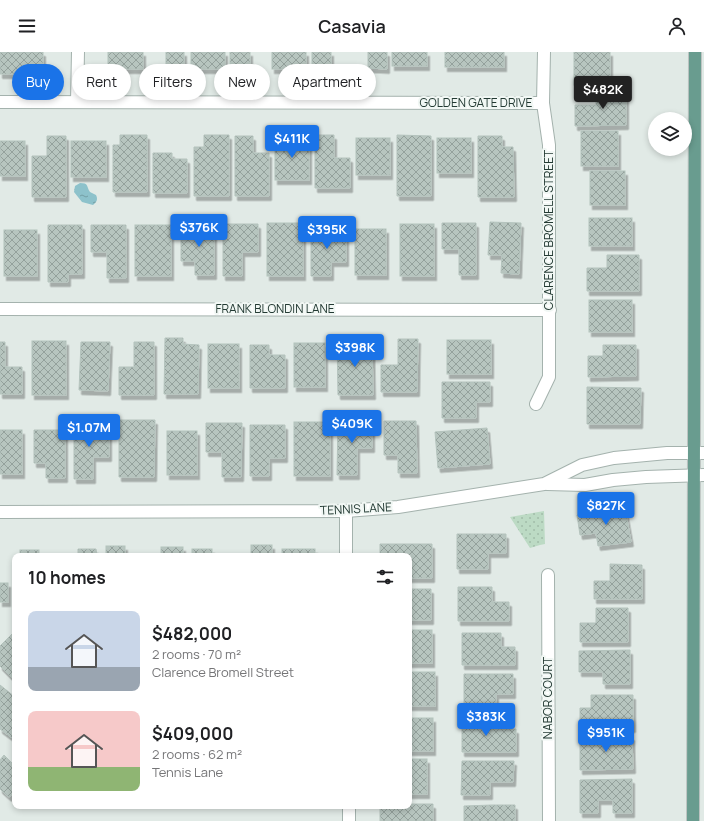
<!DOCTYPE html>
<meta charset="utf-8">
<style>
:root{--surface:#fff;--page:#f2f2f2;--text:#202124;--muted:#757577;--accent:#1a73e8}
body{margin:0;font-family:Manrope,sans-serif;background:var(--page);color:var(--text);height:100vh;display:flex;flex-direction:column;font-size:15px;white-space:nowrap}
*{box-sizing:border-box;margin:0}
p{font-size:13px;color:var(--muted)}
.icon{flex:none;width:22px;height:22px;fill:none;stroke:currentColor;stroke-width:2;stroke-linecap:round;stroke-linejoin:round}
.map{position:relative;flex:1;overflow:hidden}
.side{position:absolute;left:12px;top:501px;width:400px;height:256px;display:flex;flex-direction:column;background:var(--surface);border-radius:8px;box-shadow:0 2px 6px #0003}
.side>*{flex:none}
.hud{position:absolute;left:12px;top:12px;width:400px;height:36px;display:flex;gap:8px}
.fabs{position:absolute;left:648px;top:60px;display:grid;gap:8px}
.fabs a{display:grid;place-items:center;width:44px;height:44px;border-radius:50%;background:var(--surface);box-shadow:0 2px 6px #0003;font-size:20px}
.price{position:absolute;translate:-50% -34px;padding:0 9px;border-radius:4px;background:var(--accent);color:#fff;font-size:13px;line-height:26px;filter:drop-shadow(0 1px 2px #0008)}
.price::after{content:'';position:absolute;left:50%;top:24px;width:12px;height:9px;margin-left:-6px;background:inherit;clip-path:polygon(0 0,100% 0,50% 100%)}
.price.on{background:#222;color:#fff}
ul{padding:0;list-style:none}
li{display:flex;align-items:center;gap:12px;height:100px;padding:0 16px}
li span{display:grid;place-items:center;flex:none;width:112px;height:80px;border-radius:8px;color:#555}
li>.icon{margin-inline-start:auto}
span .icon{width:48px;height:48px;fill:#fffc;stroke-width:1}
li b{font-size:17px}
h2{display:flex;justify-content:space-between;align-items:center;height:48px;padding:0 16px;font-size:17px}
.chip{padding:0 14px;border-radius:18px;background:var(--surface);box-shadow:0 2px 6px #0003;font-size:14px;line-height:36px}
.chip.on{background:var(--accent);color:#fff}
header{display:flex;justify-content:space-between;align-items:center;height:52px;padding:0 16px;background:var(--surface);font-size:18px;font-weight:600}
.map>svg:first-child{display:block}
.grass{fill:url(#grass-dots)}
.water{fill:url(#water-ripples)}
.building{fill:url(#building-cross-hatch);stroke:#b4c3bd;filter:url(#shadow)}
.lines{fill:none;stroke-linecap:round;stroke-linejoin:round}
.minor-casing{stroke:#a4b2ad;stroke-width:14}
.major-casing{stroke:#bdc4c2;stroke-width:14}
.minor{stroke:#fff;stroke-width:12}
.major{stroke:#699c8f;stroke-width:12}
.labels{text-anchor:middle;stroke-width:4;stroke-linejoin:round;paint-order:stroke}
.street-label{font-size:12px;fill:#233a33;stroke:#f1f7f4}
</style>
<header><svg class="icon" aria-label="menu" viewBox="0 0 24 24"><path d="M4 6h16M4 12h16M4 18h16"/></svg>Casavia<svg class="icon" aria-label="person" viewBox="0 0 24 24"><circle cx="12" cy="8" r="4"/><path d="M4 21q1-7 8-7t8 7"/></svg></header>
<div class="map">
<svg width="704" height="769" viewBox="0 0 704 769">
<defs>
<pattern id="grass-dots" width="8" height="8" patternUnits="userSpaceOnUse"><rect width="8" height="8" fill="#bcdac4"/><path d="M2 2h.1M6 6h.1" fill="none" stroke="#a1bca9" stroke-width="1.8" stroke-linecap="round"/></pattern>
<pattern id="water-ripples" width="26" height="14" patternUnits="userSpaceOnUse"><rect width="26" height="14" fill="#8dc2cb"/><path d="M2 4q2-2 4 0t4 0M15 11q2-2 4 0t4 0" fill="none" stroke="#739fa5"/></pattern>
<pattern id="building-cross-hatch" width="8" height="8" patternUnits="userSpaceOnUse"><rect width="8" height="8" fill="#b7c5bf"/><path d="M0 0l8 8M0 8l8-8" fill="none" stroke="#94a19c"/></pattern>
<filter id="shadow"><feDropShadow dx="2.5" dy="4.5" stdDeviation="0" flood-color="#0004"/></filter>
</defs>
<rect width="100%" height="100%" fill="#e1eae6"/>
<polygon class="grass" points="544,459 545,492 540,493 530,496 510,465"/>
<path class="water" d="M80,131c9,0 6,3 10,9l6,3c2,4 1,7 -3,10l-11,-3 -8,-10 1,-6z"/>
<g class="building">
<polygon points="0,0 43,0 43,13 30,13 30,22 0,22"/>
<rect x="108" y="0" width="35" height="17"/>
<rect x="166" y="0" width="18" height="17"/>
<rect x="191" y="0" width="34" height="17"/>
<rect x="230" y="0" width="20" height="15"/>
<rect x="272" y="0" width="34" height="17"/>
<rect x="312" y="0" width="19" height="15"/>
<polygon points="368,0 387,0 387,17 368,16"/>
<rect x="392" y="0" width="35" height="14"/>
<rect x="445" y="0" width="59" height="15"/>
<rect x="574" y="0" width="36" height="33"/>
<polygon points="596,39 626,39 626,73 575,74 575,53 596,53"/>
<rect x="581" y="79" width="37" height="35"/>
<polygon points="120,83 147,83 147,140 113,140 113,93 120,93"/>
<polygon points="204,83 229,83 229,144 194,144 194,95 204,95"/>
<polygon points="315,83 334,83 334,106 350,106 350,136 315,136"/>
<polygon points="397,83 431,84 431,144 397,144"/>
<polygon points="47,84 66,84 66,145 32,145 32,104 47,104"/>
<polygon points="235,84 253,84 253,101 269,101 269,144 235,144"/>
<polygon points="478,84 502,84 502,95 513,95 514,145 478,145"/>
<rect x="275" y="86" width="34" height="42"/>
<rect x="356" y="86" width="34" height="37"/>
<rect x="437" y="86" width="34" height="35"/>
<rect x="0" y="89" width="25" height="35"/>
<rect x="71" y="89" width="35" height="36"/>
<polygon points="153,101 172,101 172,107 187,107 187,141 153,141"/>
<rect x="590" y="119" width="35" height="34"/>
<rect x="589" y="166" width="43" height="28"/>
<polygon points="490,170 521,171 519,222 501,221 502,203 488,203"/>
<rect x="267" y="171" width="36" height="53"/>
<polygon points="442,171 476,171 476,223 459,223 459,197 442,197"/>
<polygon points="223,172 258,172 258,200 242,200 242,224 223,224"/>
<rect x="400" y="172" width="34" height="52"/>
<polygon points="48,173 82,173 82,222 68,222 68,230 48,230"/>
<polygon points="91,173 126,173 126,226 107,226 107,200 91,200"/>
<rect x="135" y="173" width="36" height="51"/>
<polygon points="181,174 214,174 214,223 195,223 195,209 181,209"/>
<polygon points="311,177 346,177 346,210 331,210 331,224 311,224"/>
<rect x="355" y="177" width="31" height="46"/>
<rect x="4" y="178" width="33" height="46"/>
<polygon points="607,203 639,203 639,239 587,239 587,216 607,216"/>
<rect x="589" y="248" width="43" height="32"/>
<polygon points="165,286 183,286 183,292 199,293 198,342 164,342"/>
<polygon points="398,287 418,287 417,340 381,340 381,313 398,313"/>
<polygon points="337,288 372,288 373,343 338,343"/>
<rect x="447" y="288" width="44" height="34"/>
<rect x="32" y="289" width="34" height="54"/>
<polygon points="0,290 5,290 5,315 22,315 22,342 0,342"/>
<polygon points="81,290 110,290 108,339 79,338"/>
<polygon points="134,290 154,290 154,343 119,343 119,315 134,315"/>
<rect x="294" y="291" width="31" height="44"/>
<rect x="208" y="292" width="31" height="44"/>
<polygon points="250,293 269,293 269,303 285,303 285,336 250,336"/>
<polygon points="603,293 636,293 636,324 588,325 588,304 603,304"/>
<polygon points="442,330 490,330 490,350 476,350 476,366 442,366"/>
<polygon points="587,335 641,336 640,372 587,372"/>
<polygon points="119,368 155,368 154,425 119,425"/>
<polygon points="338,368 372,369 372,396 357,396 357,423 337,423"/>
<polygon points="384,369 416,369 417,421 398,421 398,403 384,403"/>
<rect x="294" y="370" width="36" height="54"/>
<polygon points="206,371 242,371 241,425 222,425 222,400 206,400"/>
<polygon points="74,373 109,373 109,405 93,405 93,427 74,427"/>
<polygon points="250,373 285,373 285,406 269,406 269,424 250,424"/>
<polygon points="487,376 490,412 438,416 435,380"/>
<rect x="0" y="378" width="22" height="44"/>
<polygon points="34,378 65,378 65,426 46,426 46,411 34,411"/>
<rect x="167" y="379" width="30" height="44"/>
<polygon points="625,456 631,490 598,494 596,481 580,483 577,463"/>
<polygon points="457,482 506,482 506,501 488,501 488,517 457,517"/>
<polygon points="380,492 432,492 432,526 409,526 409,504 380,504"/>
<rect x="251" y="493" width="21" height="11"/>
<rect x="106" y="494" width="19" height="10"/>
<rect x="161" y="495" width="22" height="9"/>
<polygon points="78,497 96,497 97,504 78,504"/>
<rect x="192" y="497" width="20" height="7"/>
<rect x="282" y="497" width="33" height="7"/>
<rect x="20" y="498" width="19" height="6"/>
<polygon points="610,512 642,513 642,547 594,547 594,529 610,529"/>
<rect x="0" y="531" width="8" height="19"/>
<polygon points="458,535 492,535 492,550 509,550 509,569 458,569"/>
<polygon points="412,537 431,537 431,568 409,568 409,544 412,544"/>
<polygon points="596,556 628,556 628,590 580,590 580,571 596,571"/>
<rect x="409" y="578" width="23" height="33"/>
<polygon points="14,580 15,625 13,627 0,614 0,594"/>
<polygon points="462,581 501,581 501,595 515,595 515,613 462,613"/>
<polygon points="630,598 630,632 603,632 603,620 579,620 579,599"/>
<rect x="409" y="620" width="26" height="34"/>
<polygon points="464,622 513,622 513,642 496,642 496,657 464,657"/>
<polygon points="0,633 15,645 15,688 0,677"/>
<polygon points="591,643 633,643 633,676 580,676 580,656 591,656"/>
<rect x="409" y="666" width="24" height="33"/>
<polygon points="462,666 492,666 492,677 516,677 516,700 462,700"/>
<polygon points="580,684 632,684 633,717 580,718"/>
<polygon points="4,703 13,712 15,711 15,740 9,745 0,737 0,708"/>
<rect x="409" y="707" width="18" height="35"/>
<polygon points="462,709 514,709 513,730 490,730 490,743 461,743"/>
<polygon points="632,727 632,761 613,761 613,748 598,748 598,761 580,761 580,728"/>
<polygon points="409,752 433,752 433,769 380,769 380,754 409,754"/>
<polygon points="492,753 515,753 515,769 464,769 464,754"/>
</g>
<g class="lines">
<g class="minor-casing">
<g id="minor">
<polyline points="0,50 543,51"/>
<polyline points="77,50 78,0"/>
<polyline points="0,257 550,258"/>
<polyline points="536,352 549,325 549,93 543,51 544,0"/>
<polyline points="547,432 585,433 613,428 646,425 704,423"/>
<polyline points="346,459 346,504"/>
<polyline points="0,460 346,459 398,455 544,432 582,413 614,406 667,401 704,401"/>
<polyline points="548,523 549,769"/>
<polyline points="349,754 349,769"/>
</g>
</g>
<g class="major-casing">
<polyline id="major" points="693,769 695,0"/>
</g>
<use href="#minor" class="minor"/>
<use href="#major" class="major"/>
</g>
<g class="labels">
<g class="street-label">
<text x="476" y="55">GOLDEN GATE DRIVE</text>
<text transform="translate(549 178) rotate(-90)" y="4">CLARENCE BROMELL STREET</text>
<text x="275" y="261">FRANK BLONDIN LANE</text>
<text transform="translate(356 457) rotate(-3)" y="4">TENNIS LANE</text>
<text transform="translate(548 646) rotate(-90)" y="4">NABOR COURT</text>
</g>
</g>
</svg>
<div class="fabs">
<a><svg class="icon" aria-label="layers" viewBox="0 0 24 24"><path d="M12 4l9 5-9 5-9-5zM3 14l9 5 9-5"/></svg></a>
</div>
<b class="price on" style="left:603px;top:58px">$482K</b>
<b class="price" style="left:292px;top:107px">$411K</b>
<b class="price" style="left:199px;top:196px">$376K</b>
<b class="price" style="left:327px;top:198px">$395K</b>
<b class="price" style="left:355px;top:316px">$398K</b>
<b class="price" style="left:352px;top:392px">$409K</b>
<b class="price" style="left:89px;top:396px">$1.07M</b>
<b class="price" style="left:606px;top:474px">$827K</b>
<b class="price" style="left:486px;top:685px">$383K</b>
<b class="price" style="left:606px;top:701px">$951K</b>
<div class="hud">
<a class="chip on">Buy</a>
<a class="chip">Rent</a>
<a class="chip">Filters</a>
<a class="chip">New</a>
<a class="chip">Apartment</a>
</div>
<section class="side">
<h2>10 homes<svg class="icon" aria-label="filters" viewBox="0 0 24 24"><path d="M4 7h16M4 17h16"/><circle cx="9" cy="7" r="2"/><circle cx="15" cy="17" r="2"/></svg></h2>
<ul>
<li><span style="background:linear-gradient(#c9d6e8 70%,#9aa5b1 0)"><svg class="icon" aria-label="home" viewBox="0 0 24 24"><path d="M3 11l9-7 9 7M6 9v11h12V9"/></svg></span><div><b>$482,000</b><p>2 rooms · 70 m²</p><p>Clarence Bromell Street</p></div></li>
<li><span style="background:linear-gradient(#f6c9c9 70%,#8fb573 0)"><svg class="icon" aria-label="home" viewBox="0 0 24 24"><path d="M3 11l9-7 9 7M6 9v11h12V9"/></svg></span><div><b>$409,000</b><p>2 rooms · 62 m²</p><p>Tennis Lane</p></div></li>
</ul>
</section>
</div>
